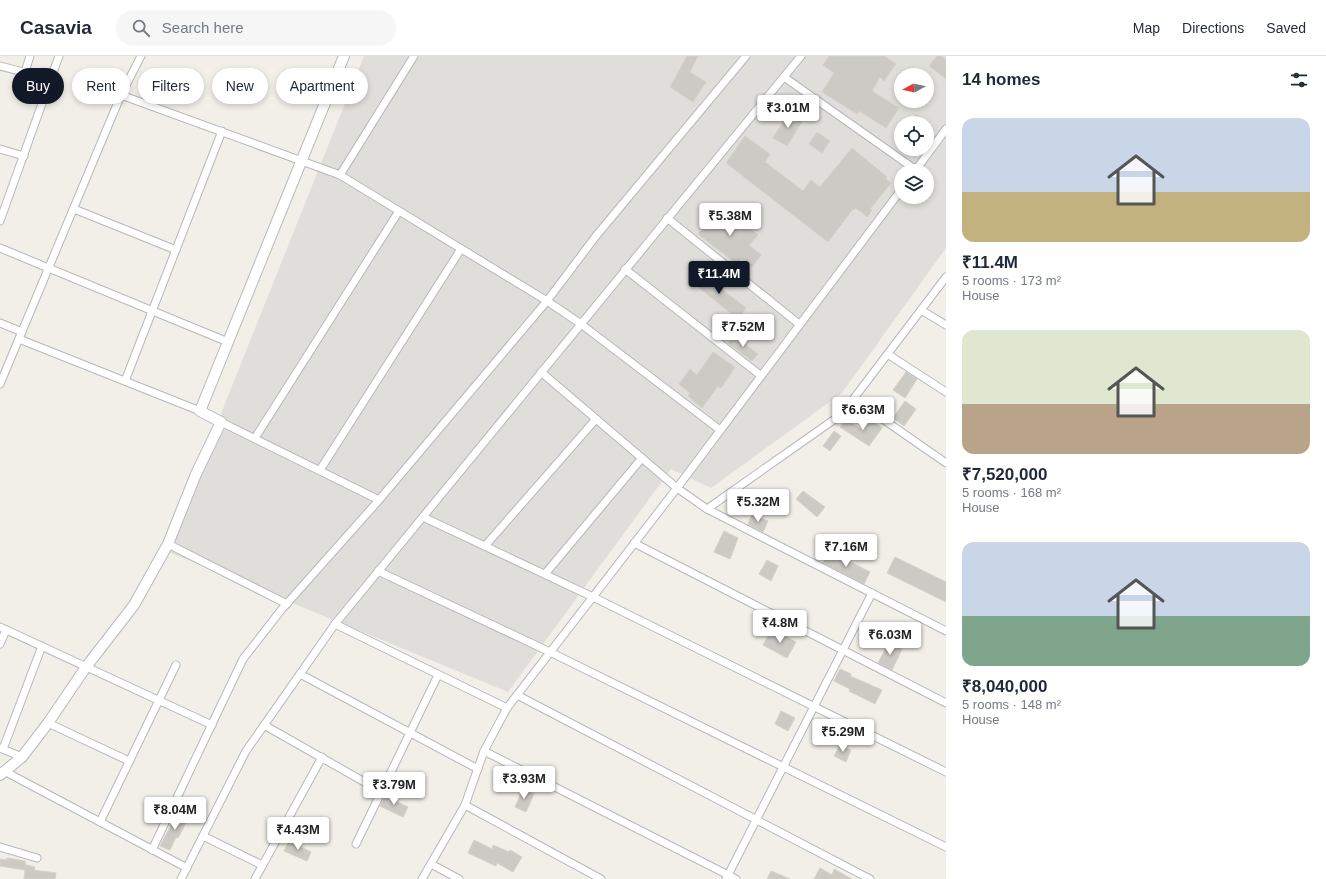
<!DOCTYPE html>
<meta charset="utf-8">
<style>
:root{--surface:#fff;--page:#f6f6f7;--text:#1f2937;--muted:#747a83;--line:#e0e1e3;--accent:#111827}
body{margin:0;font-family:Arial,sans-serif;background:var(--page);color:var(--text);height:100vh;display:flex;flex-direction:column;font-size:15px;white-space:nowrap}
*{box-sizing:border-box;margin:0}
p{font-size:13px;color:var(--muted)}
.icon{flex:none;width:22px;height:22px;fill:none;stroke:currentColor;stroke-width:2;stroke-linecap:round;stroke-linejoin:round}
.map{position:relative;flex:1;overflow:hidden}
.drawer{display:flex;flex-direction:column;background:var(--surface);width:380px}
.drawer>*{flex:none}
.hud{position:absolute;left:12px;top:12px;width:380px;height:36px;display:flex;gap:8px}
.needle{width:26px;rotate:262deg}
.fabs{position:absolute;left:894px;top:12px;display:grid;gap:8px}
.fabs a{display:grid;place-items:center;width:40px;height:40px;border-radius:50%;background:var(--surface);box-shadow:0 2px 6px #0003;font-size:20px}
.price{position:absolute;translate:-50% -34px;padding:0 9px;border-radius:4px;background:#fff;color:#222;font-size:13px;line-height:26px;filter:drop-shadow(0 1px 2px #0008)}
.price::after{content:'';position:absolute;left:50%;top:24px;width:12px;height:9px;margin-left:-6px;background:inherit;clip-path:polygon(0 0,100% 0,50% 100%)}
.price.on{background:var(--accent);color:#fff}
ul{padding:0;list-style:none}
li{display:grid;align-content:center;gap:8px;height:212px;padding:0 16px}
li span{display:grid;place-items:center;height:124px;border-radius:12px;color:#555}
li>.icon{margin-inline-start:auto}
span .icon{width:72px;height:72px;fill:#fffc;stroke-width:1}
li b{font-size:17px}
h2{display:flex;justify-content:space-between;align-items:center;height:48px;padding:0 16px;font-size:17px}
.tag{padding:0 14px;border-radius:18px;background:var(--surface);box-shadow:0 2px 6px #0003;font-size:14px;line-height:36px}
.tag.on{background:var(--accent);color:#fff}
header{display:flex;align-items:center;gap:24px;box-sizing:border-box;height:56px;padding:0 20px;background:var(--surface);border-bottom:1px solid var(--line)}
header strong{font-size:19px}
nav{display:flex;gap:22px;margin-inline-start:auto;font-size:14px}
.search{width:280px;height:36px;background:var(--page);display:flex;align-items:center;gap:10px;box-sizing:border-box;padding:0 14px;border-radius:22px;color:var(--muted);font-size:15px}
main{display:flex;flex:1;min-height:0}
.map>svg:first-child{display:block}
.industrial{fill:#e0deda;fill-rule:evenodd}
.building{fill:#cccac5;stroke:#d6d1c6}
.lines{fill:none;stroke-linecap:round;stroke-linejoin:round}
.street-casing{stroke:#b5b8bc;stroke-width:9}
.secondary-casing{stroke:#b6babf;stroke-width:12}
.street{stroke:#fff;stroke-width:7}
.secondary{stroke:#fff;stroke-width:10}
</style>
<header>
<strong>Casavia</strong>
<div class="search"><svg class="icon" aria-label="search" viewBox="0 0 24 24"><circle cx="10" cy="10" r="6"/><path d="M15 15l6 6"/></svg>Search here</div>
<nav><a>Map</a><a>Directions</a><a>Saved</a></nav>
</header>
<main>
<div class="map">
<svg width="946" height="823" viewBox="0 0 946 823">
<rect width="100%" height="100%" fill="#f1efe8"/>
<path class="industrial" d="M364,0h582v192l-104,145 -131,95 -40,-19 -163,223 -342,-141zM901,19h26v26h-26zM901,67h26v26h-26zM901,115h26v26h-26z"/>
<g class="building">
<polygon points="687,0 698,0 690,16 706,26 693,46 670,31"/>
<polygon points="829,0 884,0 896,8 884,25 880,21 872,35 899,52 886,72 859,55 857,58 822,36 834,17 823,9"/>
<polygon points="937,0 941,0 946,4 946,23 929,10"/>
<polygon points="790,55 803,64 787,90 773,82"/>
<polygon points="916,58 929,67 910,67"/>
<polygon points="817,76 830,85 822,97 809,88"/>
<polygon points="745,80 770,98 765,106 803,135 811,124 820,131 852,92 887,121 886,123 891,127 870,153 872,154 867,161 856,152 854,154 853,153 828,186 726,107"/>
<polygon points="717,147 758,179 749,189 761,199 752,211 742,203 737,208 698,178 715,157 712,154"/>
<polygon points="700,216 746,252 738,263 692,226"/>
<polygon points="734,280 758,298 752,305 728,287"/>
<polygon points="713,296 735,311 721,332 718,330 702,352 688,340 690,337 679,328 690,313 697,319"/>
<polygon points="906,316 917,323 905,342 893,334"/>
<polygon points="905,345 916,353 904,370 893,362"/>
<polygon points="847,363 863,375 871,364 882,372 869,390 840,371"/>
<polygon points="834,375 841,380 830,395 823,390"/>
<polygon points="803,435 825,451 817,461 796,443"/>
<polygon points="752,458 768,465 763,476 748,468"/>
<polygon points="724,475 738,482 730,503 714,496"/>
<polygon points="829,495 870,516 864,528 823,507"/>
<polygon points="895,501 946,526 946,546 887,517"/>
<polygon points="767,504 778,510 771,525 759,518"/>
<polygon points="772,573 796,586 787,602 763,589"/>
<polygon points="889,586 902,593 892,614 878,607"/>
<polygon points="840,613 851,618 850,620 882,634 875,648 849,635 850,633 834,625"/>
<polygon points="781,655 795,662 788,675 775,668"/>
<polygon points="840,689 851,694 846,706 834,700"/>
<polygon points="523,733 534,738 526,756 515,751"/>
<polygon points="385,740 408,751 403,761 380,750"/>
<polygon points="178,756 189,761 178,782 176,781 170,794 160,790"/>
<polygon points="474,784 492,793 493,789 509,796 510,794 522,801 513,816 497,807 496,810 468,797"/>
<polygon points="289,785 311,796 307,805 284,795"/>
<polygon points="7,802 25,805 26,809 35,811 34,814 56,817 55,823 24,823 25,814 0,810 0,803 7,804"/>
<polygon points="820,812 832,819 834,813 852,823 814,823"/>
<polygon points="771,815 790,823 767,823"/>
</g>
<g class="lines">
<g class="street-casing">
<g id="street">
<polyline points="0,10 50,23"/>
<polyline points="25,16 30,0"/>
<polyline points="784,21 916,114"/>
<polyline points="121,39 340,119 547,245 581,268 720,374"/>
<polyline points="0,93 24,100"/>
<polyline points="915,115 946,73"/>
<polyline points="340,119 414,0"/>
<polyline points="74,153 176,194"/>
<polyline points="667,162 799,268"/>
<polyline points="0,165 59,0"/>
<polyline points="0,192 228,286"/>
<polyline points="625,213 760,319"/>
<polyline points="921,254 946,269"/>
<polyline points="0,267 22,276"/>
<polyline points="19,283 200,355"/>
<polyline points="889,299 946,336"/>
<polyline points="541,316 677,432 707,453 842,358 946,221"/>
<polyline points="125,325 222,75"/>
<polyline points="0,328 121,39 141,0"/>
<polyline points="854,343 946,407"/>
<polyline points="221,366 379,444"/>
<polyline points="255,382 399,155"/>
<polyline points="320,414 461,193"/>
<polyline points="707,453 946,575"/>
<polyline points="423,461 593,541 946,716"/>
<polyline points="634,487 946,647"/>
<polyline points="168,488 287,548"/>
<polyline points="485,490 596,363"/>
<polyline points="378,515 550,596 946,791"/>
<polyline points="545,518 642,402"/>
<polyline points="335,568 507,652 677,432 901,134"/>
<polyline points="0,571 212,669"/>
<polyline points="0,588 6,574"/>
<polyline points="300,618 478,713"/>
<polyline points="517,639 870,823"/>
<polyline points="507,652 484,695 736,823"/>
<polyline points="48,667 129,705"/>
<polyline points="264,669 382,736"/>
<polyline points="0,692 22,701"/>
<polyline points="3,693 42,590"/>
<polyline points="4,715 187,812"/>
<polyline points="465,749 601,823"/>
<polyline points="100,766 176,609"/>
<polyline points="203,780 262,809"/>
<polyline points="356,788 438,619"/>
<polyline points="0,791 37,802"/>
<polyline points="152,794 243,603 282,553 379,444 547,245 596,180 746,0"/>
<polyline points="431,808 459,823"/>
<polyline points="181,823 246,695 335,568 801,0"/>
<polyline points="255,823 322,701"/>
<polyline points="422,823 465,749 484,695"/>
<polyline points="726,823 872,537"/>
</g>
</g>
<g class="secondary-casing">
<polyline id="secondary" points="0,719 22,701 48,667 86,611 134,549 168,488 196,418 221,366 200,355 344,0"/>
</g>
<use href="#street" class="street"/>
<use href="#secondary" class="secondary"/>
</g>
</svg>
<div class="fabs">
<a><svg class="needle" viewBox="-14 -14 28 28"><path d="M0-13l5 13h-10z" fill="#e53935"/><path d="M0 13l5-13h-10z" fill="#747a83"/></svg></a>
<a><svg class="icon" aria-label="locate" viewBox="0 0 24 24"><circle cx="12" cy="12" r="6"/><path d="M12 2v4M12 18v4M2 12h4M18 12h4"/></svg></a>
<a><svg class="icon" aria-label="layers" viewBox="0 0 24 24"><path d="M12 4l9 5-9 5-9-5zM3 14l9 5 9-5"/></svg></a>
</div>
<b class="price" style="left:788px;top:73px">₹3.01M</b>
<b class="price" style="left:730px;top:181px">₹5.38M</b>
<b class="price on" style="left:719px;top:239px">₹11.4M</b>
<b class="price" style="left:743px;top:292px">₹7.52M</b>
<b class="price" style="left:863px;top:375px">₹6.63M</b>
<b class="price" style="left:758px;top:467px">₹5.32M</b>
<b class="price" style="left:846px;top:512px">₹7.16M</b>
<b class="price" style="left:780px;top:588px">₹4.8M</b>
<b class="price" style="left:890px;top:600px">₹6.03M</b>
<b class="price" style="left:843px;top:697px">₹5.29M</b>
<b class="price" style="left:524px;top:744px">₹3.93M</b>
<b class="price" style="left:394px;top:750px">₹3.79M</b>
<b class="price" style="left:175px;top:775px">₹8.04M</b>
<b class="price" style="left:298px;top:795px">₹4.43M</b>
<div class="hud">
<a class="tag on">Buy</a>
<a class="tag">Rent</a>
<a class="tag">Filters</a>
<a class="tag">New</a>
<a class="tag">Apartment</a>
</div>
</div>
<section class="drawer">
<h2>14 homes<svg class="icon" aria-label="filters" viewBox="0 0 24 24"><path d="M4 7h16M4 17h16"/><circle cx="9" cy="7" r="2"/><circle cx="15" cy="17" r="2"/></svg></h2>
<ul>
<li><span style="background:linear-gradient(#c9d6e8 60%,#c2b280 0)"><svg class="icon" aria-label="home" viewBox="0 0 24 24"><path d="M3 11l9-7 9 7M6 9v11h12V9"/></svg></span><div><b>₹11.4M</b><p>5 rooms · 173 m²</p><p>House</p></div></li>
<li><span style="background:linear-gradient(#dfe7d0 60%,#b9a48a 0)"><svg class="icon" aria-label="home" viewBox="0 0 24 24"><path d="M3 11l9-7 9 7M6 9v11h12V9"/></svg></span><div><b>₹7,520,000</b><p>5 rooms · 168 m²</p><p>House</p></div></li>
<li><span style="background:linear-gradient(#c9d6e8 60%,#7fa58c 0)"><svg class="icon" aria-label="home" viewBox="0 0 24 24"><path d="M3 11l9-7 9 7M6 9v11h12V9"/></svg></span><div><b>₹8,040,000</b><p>5 rooms · 148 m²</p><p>House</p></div></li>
</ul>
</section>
</main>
